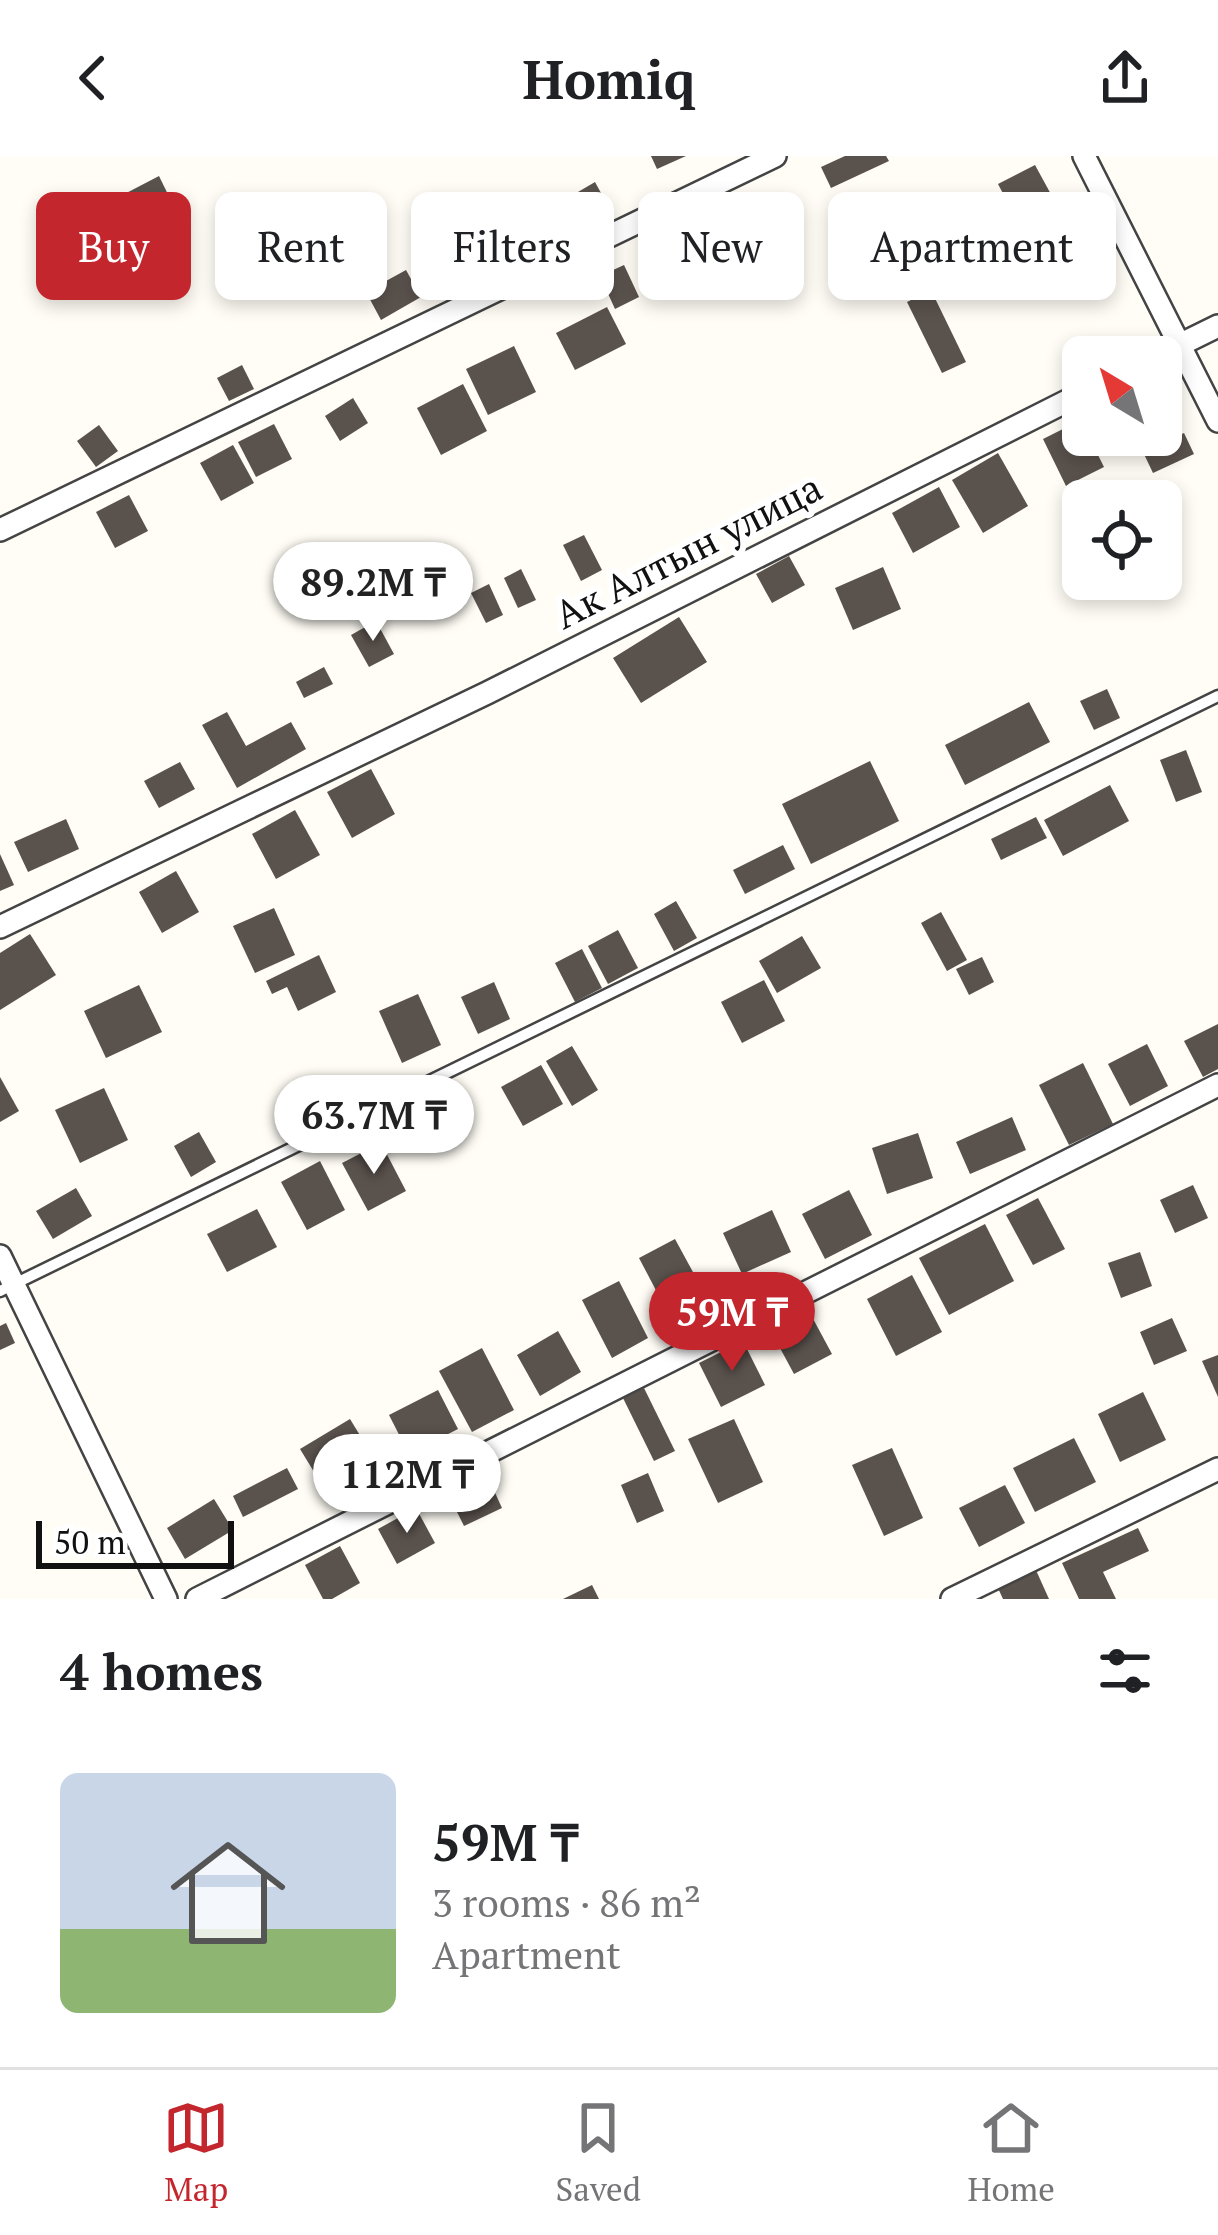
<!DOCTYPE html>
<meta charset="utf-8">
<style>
:root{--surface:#fff;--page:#f2f2f2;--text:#202124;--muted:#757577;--line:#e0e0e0;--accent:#c4262e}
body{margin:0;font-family:"PT Serif",serif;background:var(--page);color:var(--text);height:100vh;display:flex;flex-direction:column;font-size:45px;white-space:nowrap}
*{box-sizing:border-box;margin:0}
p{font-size:39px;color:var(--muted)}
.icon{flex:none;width:66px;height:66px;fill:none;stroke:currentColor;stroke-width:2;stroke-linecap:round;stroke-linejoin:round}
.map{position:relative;height:1443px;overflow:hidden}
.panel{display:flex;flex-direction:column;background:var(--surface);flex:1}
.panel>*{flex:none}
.hud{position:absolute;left:36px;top:36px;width:1146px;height:108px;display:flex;gap:24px}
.needle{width:78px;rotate:322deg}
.tools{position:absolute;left:1062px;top:180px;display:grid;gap:24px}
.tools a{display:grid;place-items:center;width:120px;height:120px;border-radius:18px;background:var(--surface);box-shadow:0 6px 18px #0003;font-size:60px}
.scale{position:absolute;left:36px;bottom:30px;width:198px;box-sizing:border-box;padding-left:12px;border:6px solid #111;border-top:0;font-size:33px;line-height:42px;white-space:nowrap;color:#111;-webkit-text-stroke:9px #fff;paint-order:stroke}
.price{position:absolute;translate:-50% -102px;padding:0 27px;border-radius:42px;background:#fff;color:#222;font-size:39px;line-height:78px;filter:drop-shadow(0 3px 6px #0008)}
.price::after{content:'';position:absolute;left:50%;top:72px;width:36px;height:27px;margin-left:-18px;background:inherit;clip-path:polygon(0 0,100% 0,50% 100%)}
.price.on{background:var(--accent);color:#fff}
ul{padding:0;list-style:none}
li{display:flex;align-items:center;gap:36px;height:300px;padding:0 60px}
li+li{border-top:3px solid var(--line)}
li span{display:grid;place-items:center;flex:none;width:336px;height:240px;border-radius:18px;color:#555}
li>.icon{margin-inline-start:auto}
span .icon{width:144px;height:144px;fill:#fffc;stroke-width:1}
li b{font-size:51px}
h2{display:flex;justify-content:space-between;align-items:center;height:144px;padding:0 60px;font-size:51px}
.tag{padding:0 42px;border-radius:18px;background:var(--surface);box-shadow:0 6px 18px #0003;font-size:42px;line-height:108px}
.tag.on{background:var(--accent);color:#fff}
header{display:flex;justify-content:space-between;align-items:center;height:156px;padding:0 60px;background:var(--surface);font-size:54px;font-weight:700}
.tab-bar{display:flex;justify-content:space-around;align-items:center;height:168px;border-top:3px solid var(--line);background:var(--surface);font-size:33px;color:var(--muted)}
.tab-bar a{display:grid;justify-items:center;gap:6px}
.tab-bar .on{color:var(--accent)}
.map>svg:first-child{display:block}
.building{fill:#5a524d}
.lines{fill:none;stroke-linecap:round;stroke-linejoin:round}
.lane-casing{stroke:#444;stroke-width:15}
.street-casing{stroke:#444;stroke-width:26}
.lane{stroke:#fff;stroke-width:10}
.street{stroke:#fff;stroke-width:21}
.labels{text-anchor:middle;stroke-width:12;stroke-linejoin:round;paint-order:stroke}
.street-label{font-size:39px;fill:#111;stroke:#fff}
</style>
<header><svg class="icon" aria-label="back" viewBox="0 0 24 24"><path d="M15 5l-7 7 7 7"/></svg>Homiq<svg class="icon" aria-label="share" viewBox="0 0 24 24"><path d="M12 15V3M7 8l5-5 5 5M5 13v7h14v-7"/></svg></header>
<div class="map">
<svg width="1218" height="1443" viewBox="0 0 1218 1443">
<rect width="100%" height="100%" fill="#fffdf5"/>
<g class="building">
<polygon points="651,0 686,0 657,13"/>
<polygon points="845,0 886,0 889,5 831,32 821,11"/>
<polygon points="1035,9 1053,42 1016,62 998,28"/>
<polygon points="159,20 182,67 136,91 113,44"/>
<polygon points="595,26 613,59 596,69 578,36"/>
<polygon points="537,36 560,83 514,106 490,60"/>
<polygon points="745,55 760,88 736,99 721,67"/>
<polygon points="624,109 639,141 615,153 600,120"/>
<polygon points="406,114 421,141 381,164 366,136"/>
<polygon points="931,134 966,206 942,217 907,146"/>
<polygon points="607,151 626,188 575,214 556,177"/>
<polygon points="514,190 536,236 488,259 466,213"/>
<polygon points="242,209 254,233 229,245 217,222"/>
<polygon points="463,228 487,275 441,299 417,252"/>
<polygon points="353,242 368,267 340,285 325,260"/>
<polygon points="1081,264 1083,279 1088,279 1104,311 1066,330 1043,283"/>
<polygon points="274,268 292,303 256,321 238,286"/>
<polygon points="99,269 118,295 96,311 77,285"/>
<polygon points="1184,277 1194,298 1153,317 1143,296"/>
<polygon points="233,289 254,327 221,345 200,307"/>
<polygon points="998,297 1028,350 983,377 952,324"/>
<polygon points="939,331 960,371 913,397 892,357"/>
<polygon points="129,339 148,375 115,392 96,356"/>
<polygon points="584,379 602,414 581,425 563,389"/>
<polygon points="789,400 805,429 772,447 756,418"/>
<polygon points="883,411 901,453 853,474 835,432"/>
<polygon points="521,413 536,444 518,452 504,422"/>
<polygon points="489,428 503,459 486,467 471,437"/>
<polygon points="679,461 707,506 641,547 613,502"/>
<polygon points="376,465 394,498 369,511 351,479"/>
<polygon points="324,511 333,528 304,542 296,526"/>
<polygon points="1107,533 1120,562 1094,574 1080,545"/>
<polygon points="1029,546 1050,586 965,629 945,589"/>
<polygon points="227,556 246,590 291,566 306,593 237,632 202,569"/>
<polygon points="1186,594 1202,636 1176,646 1160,604"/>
<polygon points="870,605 899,665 811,708 782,648"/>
<polygon points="180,606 195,633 159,652 144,625"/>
<polygon points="371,613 395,658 352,682 327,636"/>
<polygon points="1110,629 1129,665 1063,700 1044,664"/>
<polygon points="295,654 320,699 276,723 252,678"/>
<polygon points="1036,661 1047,682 1001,704 991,683"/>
<polygon points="66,663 79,693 28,716 14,686"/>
<polygon points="783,689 795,713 745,738 733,714"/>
<polygon points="0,698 14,729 0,735"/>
<polygon points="176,715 199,756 162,777 139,736"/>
<polygon points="676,745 697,782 674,795 654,758"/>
<polygon points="274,752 295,799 255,817 233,770"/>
<polygon points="941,756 967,804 947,815 921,767"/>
<polygon points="618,774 638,812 608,828 588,790"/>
<polygon points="30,778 56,819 0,854 0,797"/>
<polygon points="802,780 821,812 777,837 759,805"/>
<polygon points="582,793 602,832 575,846 555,807"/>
<polygon points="319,799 336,836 298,855 287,831 272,838 266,825"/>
<polygon points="982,801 994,826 969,839 956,813"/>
<polygon points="764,824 785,865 742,887 721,846"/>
<polygon points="494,826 510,863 478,878 461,841"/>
<polygon points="139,829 162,876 106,902 84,855"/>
<polygon points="418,838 441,889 402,907 379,855"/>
<polygon points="1218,868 1218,913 1203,921 1184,885"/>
<polygon points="1147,888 1168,930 1130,950 1108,908"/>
<polygon points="572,890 598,934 572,950 546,905"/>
<polygon points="1083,907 1113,968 1069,989 1039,929"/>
<polygon points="541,909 563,948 523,970 501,931"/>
<polygon points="0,921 19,955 0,966"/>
<polygon points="104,932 128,984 80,1007 55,954"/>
<polygon points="429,960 443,986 422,997 408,972"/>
<polygon points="1012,961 1026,994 970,1018 956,986"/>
<polygon points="199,976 216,1006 191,1021 174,990"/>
<polygon points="918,977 933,1022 887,1038 872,992"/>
<polygon points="381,987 406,1035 368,1055 342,1007"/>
<polygon points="320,1005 345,1054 307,1074 281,1026"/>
<polygon points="1193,1029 1208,1062 1175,1077 1160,1044"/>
<polygon points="76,1032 92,1060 53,1083 36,1055"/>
<polygon points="849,1034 872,1079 825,1103 802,1058"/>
<polygon points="1038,1042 1065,1093 1033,1109 1006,1059"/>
<polygon points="257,1053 277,1091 227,1116 207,1078"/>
<polygon points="772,1054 791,1096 742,1118 723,1077"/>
<polygon points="985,1068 1014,1125 949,1159 919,1102"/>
<polygon points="675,1083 706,1140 669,1159 639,1102"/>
<polygon points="1140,1096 1152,1130 1121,1142 1108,1107"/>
<polygon points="912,1119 942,1176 896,1200 867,1143"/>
<polygon points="619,1125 648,1182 612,1202 582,1144"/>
<polygon points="811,1159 832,1198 794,1218 773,1179"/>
<polygon points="1172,1162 1187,1195 1154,1209 1140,1176"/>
<polygon points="6,1167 15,1187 0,1194 0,1170"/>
<polygon points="558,1175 581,1216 540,1240 517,1199"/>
<polygon points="743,1185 765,1229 721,1251 699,1207"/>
<polygon points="482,1192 514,1254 472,1276 439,1215"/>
<polygon points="1218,1199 1218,1241 1202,1205"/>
<polygon points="644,1232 675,1295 654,1305 623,1242"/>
<polygon points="438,1234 458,1273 409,1298 389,1259"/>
<polygon points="1143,1236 1166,1284 1120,1306 1098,1258"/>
<polygon points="350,1263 372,1299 322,1329 300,1293"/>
<polygon points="734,1263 763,1326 718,1347 688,1283"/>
<polygon points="1074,1282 1096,1326 1035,1356 1013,1312"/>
<polygon points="892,1292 923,1362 884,1380 852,1309"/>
<polygon points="287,1312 298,1333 243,1361 233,1340"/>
<polygon points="486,1317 502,1352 464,1370 447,1336"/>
<polygon points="648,1317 664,1355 637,1367 621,1329"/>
<polygon points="1005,1329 1025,1367 979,1391 959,1352"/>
<polygon points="214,1343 233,1374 185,1403 167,1372"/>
<polygon points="416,1352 435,1387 397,1408 378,1373"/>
<polygon points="1138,1372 1149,1395 1103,1416 1116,1443 1079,1443 1062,1407"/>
<polygon points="340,1390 360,1427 332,1443 323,1443 305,1409"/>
<polygon points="1035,1412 1049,1443 1003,1443 997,1430"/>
<polygon points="592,1429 599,1443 563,1443"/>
</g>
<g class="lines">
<g class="lane-casing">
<polyline id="lane" points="0,1135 1218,540"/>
</g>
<g class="street-casing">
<g id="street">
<polyline points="1084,0 1218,265"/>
<polyline points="1155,201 1218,170"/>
<polyline points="0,374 775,0"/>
<polyline points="0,771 487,537 1083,237"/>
<polyline points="0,1100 166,1443"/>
<polyline points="197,1443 1218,929"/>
<polyline points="952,1443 1218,1313"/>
</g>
</g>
<use href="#lane" class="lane"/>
<use href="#street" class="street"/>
</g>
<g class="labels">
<g class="street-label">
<text transform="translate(688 395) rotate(-27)" y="14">Ак Алтын улица</text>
</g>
</g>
</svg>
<div class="tools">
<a><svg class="needle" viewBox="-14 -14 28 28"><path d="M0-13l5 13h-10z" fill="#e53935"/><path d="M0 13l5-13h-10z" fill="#757577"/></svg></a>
<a><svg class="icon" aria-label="locate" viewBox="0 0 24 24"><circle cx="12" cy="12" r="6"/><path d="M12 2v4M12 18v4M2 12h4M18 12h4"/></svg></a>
</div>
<div class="scale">50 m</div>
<b class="price" style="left:373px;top:488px">89.2M ₸</b>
<b class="price" style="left:374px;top:1021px">63.7M ₸</b>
<b class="price on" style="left:732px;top:1218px">59M ₸</b>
<b class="price" style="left:407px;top:1380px">112M ₸</b>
<div class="hud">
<a class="tag on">Buy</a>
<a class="tag">Rent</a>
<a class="tag">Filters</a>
<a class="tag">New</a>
<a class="tag">Apartment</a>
</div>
</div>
<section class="panel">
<h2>4 homes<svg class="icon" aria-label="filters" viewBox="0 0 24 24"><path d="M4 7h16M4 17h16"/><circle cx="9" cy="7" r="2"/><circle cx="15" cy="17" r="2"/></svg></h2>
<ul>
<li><span style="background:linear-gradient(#c9d6e8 65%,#8fb573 0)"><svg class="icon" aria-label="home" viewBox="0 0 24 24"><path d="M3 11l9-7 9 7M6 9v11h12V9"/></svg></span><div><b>59M ₸</b><p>3 rooms · 86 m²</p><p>Apartment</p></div></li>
</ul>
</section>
<nav class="tab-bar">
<a class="on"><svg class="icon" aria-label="map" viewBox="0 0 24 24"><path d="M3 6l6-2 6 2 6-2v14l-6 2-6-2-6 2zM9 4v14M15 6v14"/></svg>Map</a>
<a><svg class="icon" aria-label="saved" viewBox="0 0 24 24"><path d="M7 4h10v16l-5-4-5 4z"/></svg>Saved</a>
<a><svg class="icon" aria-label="home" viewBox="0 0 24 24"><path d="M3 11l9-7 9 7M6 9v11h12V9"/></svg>Home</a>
</nav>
